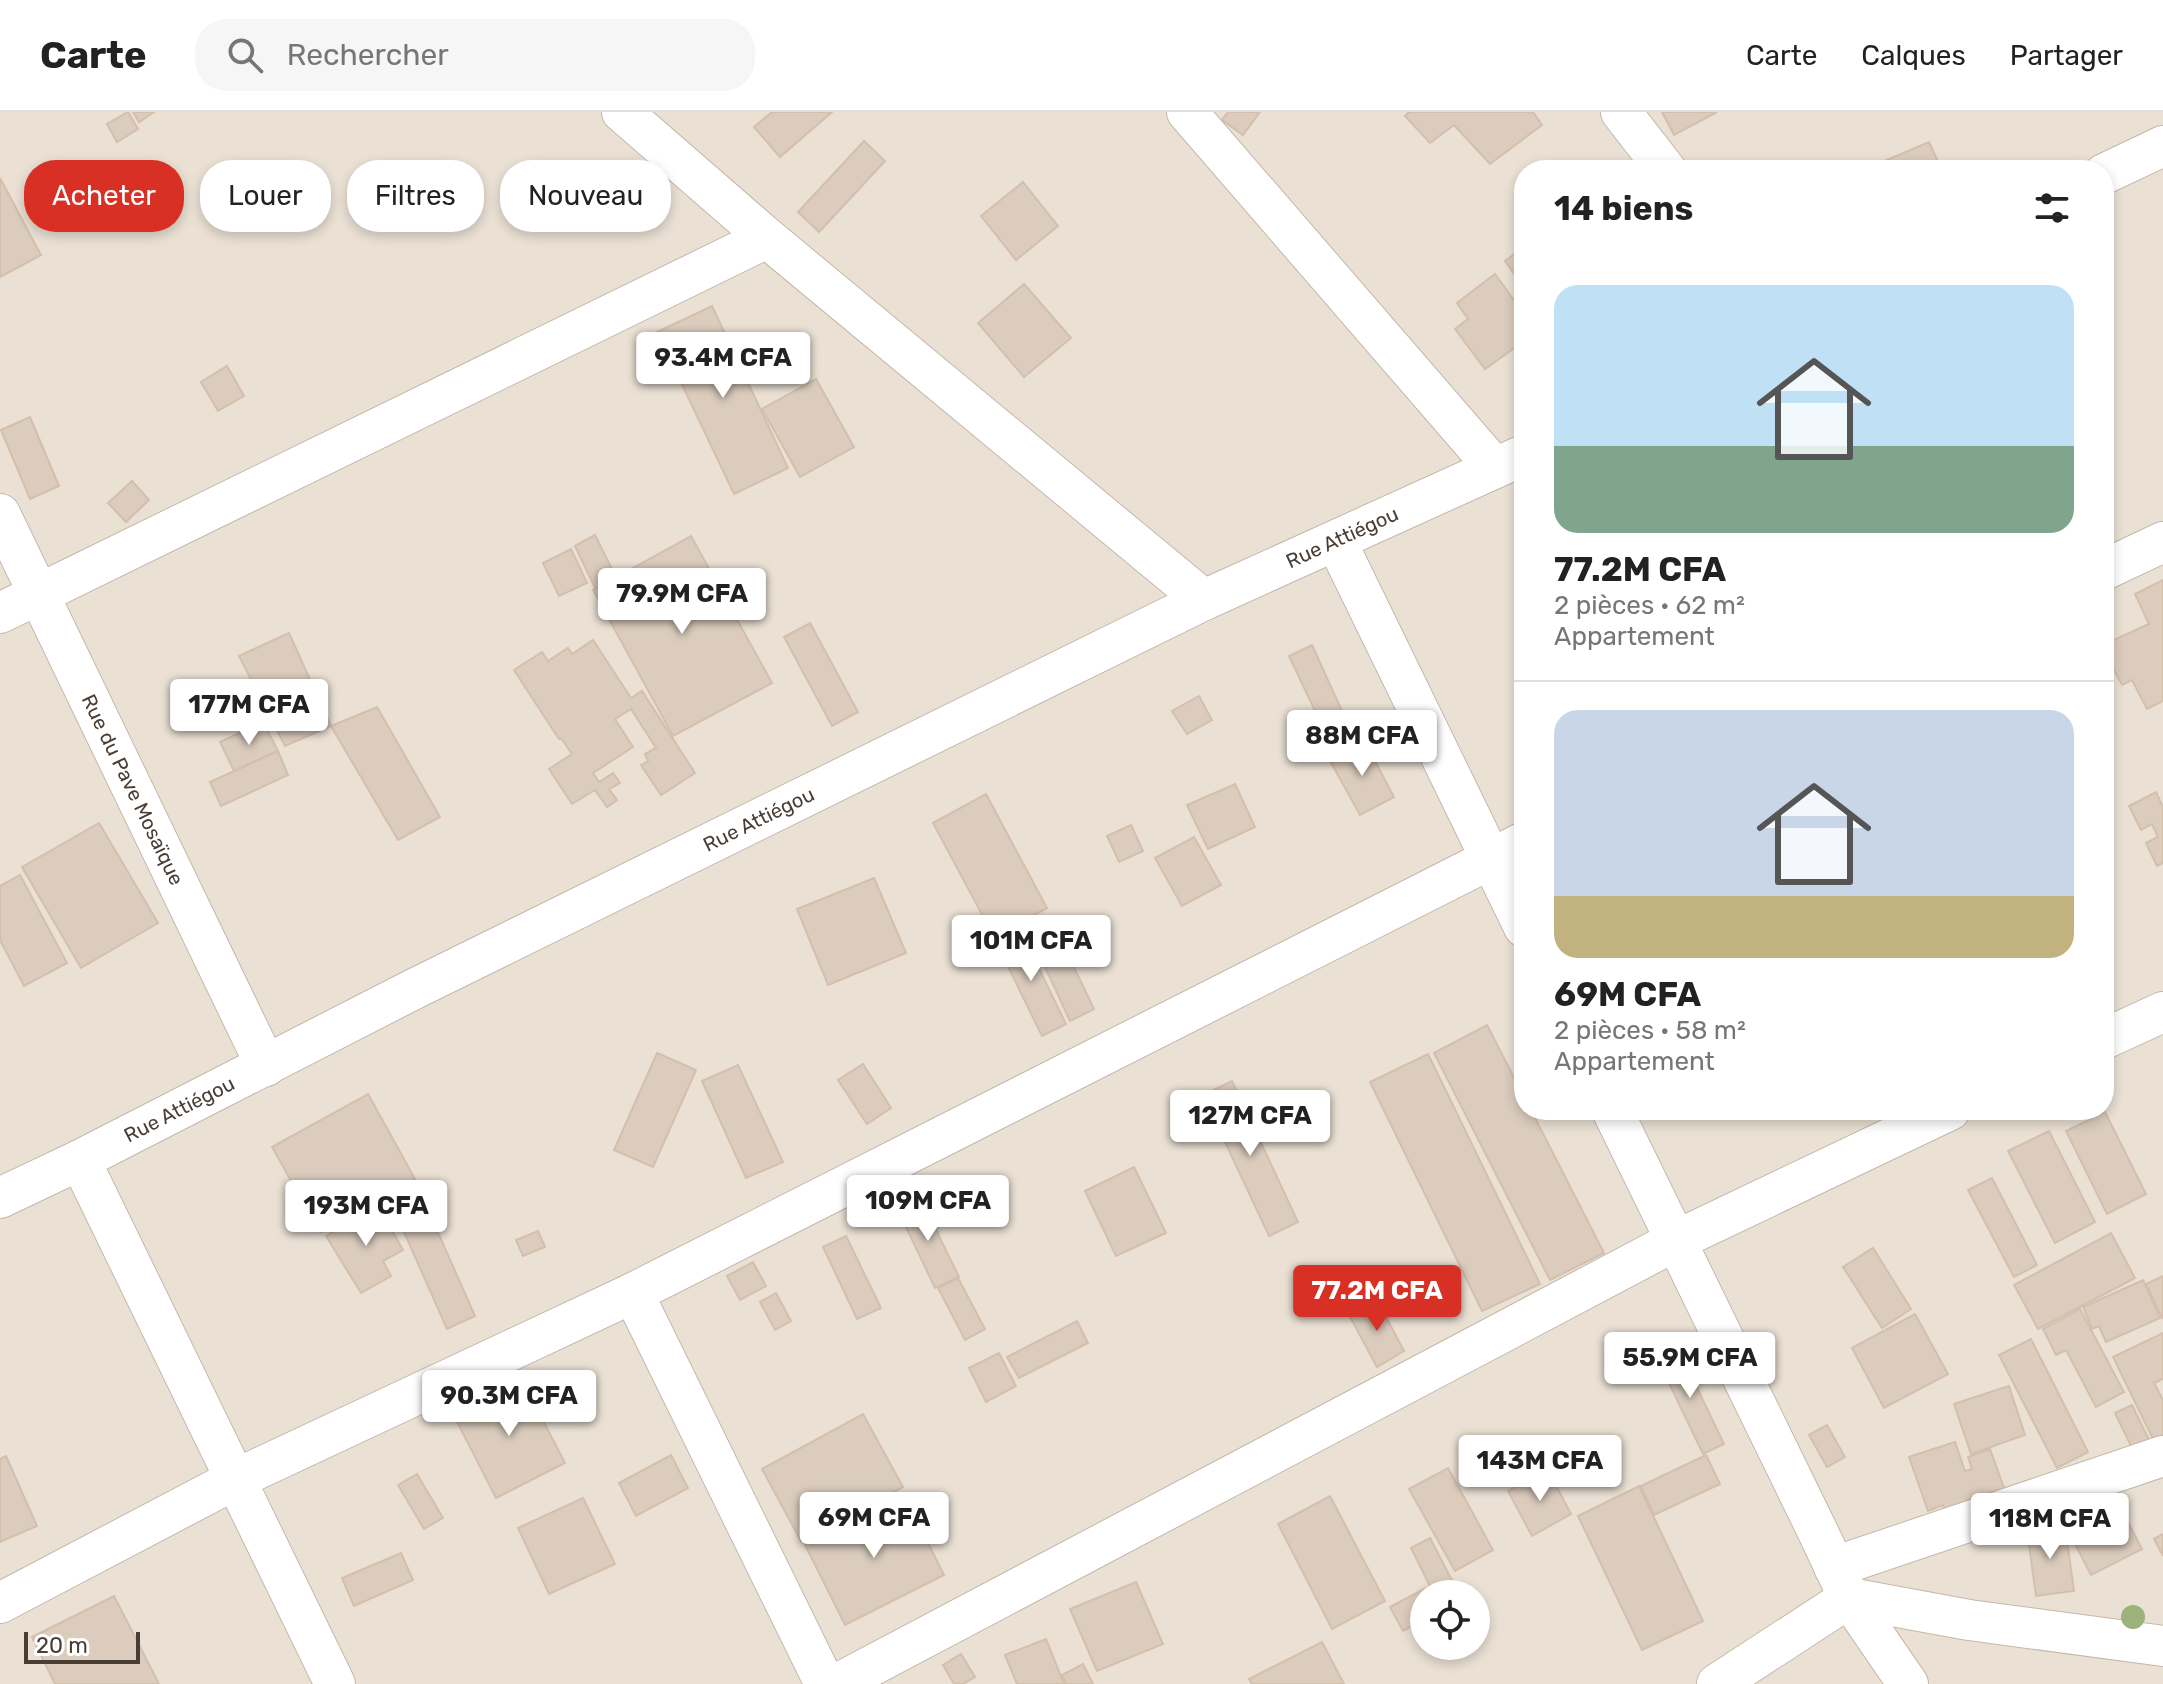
<!DOCTYPE html>
<html lang="fr">
<meta charset="utf-8">
<style>
:root{--surface:#fff;--page:#f6f6f6;--text:#222;--muted:#767676;--line:#e0e0e0;--accent:#d93025}
body{margin:0;font-family:Rubik,sans-serif;background:var(--page);color:var(--text);height:100vh;display:flex;flex-direction:column;font-size:30px;white-space:nowrap}
*{box-sizing:border-box;margin:0}
p{font-size:26px;color:var(--muted)}
.icon{flex:none;width:44px;height:44px;fill:none;stroke:currentColor;stroke-width:2;stroke-linecap:round;stroke-linejoin:round}
.map{position:relative;flex:1;overflow:hidden}
.details{position:absolute;left:1514px;top:48px;width:600px;height:960px;display:flex;flex-direction:column;background:var(--surface);border-radius:32px;box-shadow:0 4px 12px #0003}
.details>*{flex:none}
.guide{position:absolute;left:24px;top:48px;width:760px;height:72px;display:flex;gap:16px}
.fabs{position:absolute;left:1410px;top:1468px;display:grid;gap:16px}
.fabs a{display:grid;place-items:center;width:80px;height:80px;border-radius:50%;background:var(--surface);box-shadow:0 4px 12px #0003;font-size:40px}
.scale{position:absolute;left:24px;bottom:20px;width:116px;box-sizing:border-box;padding-left:8px;border:4px solid #493e35;border-top:0;font-size:22px;line-height:28px;white-space:nowrap;color:#493e35;-webkit-text-stroke:6px #fff;paint-order:stroke}
.price{position:absolute;translate:-50% -68px;padding:0 18px;border-radius:8px;background:#fff;color:#222;font-size:26px;line-height:52px;filter:drop-shadow(0 2px 4px #0008)}
.price::after{content:'';position:absolute;left:50%;top:48px;width:24px;height:18px;margin-left:-12px;background:inherit;clip-path:polygon(0 0,100% 0,50% 100%)}
.price.selected{background:var(--accent);color:#fff}
ul{padding:0;list-style:none}
li{display:grid;align-content:center;gap:16px;height:424px;padding:0 40px}
li+li{border-top:2px solid var(--line)}
li span{display:grid;place-items:center;height:248px;border-radius:24px;color:#555}
li>.icon{margin-inline-start:auto}
span .icon{width:144px;height:144px;fill:#fffc;stroke-width:1}
li b{font-size:34px}
h2{display:flex;justify-content:space-between;align-items:center;height:96px;padding:0 40px;font-size:34px}
.chip{padding:0 28px;border-radius:32px;background:var(--surface);box-shadow:0 4px 12px #0003;font-size:28px;line-height:72px}
.chip.selected{background:var(--accent);color:#fff}
header{display:flex;align-items:center;gap:48px;box-sizing:border-box;height:112px;padding:0 40px;background:var(--surface);border-bottom:2px solid var(--line)}
header strong{font-size:38px}
nav{display:flex;gap:44px;margin-inline-start:auto;font-size:28px}
.search{width:560px;height:72px;background:var(--page);display:flex;align-items:center;gap:20px;box-sizing:border-box;padding:0 28px;border-radius:32px;color:var(--muted);font-size:30px}
.map>svg:first-child{display:block}
.residential{fill:#eae0d4;fill-rule:evenodd}
.building{fill:#dbccbd;stroke:#d4bfad;stroke-width:2}
.lines{fill:none;stroke-linecap:round;stroke-linejoin:round}
.minor-casing{stroke:#c5b8ab;stroke-width:42}
.minor{stroke:#fff;stroke-width:40}
.tree{fill:#9bb37a}
.labels{text-anchor:middle;stroke-width:6;stroke-linejoin:round;paint-order:stroke}
.street-label{font-size:20px;fill:#493e35;stroke:#fff}
</style>
<header>
<strong>Carte</strong>
<div class="search"><svg class="icon" aria-label="search" viewBox="0 0 24 24"><circle cx="10" cy="10" r="6"/><path d="M15 15l6 6"/></svg>Rechercher</div>
<nav><a>Carte</a><a>Calques</a><a>Partager</a></nav>
</header>
<div class="map">
<svg width="2163" height="1572" viewBox="0 0 2163 1572">
<rect width="100%" height="100%" fill="#f5efe6"/>
<path class="residential" d="M0,0h2163v1572h-2163zM1524,58h580v940h-580zM1424,1482h52v52h-52z"/>
<g class="building">
<polygon points="128,0 138,17 117,30 107,12"/>
<polygon points="133,0 154,0 139,10"/>
<polygon points="772,0 832,0 780,45 754,15"/>
<polygon points="1228,0 1260,0 1243,23 1222,8"/>
<polygon points="1409,0 1533,0 1542,13 1490,52 1454,13 1430,31 1405,4"/>
<polygon points="1662,0 1717,0 1674,23"/>
<polygon points="864,29 885,49 819,120 798,100"/>
<polygon points="1929,30 1941,56 1937,58 1877,58 1875,53"/>
<polygon points="0,66 41,143 0,165"/>
<polygon points="1023,70 1058,114 1016,148 981,104"/>
<polygon points="1524,135 1524,176 1505,149"/>
<polygon points="1495,162 1524,202 1524,229 1485,257 1455,217 1468,207 1457,191"/>
<polygon points="1024,172 1071,226 1024,265 978,211"/>
<polygon points="712,194 788,356 734,382 657,220"/>
<polygon points="227,254 244,284 218,299 201,270"/>
<polygon points="816,267 854,335 800,365 762,297"/>
<polygon points="30,305 59,374 30,387 1,318"/>
<polygon points="132,369 149,388 126,410 108,391"/>
<polygon points="595,423 616,465 595,476 575,434"/>
<polygon points="691,424 772,571 673,624 593,478"/>
<polygon points="571,437 587,471 559,484 543,451"/>
<polygon points="2163,468 2163,589 2147,597 2132,568 2122,573 2109,549 2107,531 2149,512 2135,482"/>
<polygon points="810,511 858,600 832,614 784,525"/>
<polygon points="289,521 331,614 285,634 239,544"/>
<polygon points="593,528 631,586 642,579 695,661 661,683 641,653 648,649 645,642 656,636 631,597 615,607 633,635 593,661 599,670 613,661 620,671 609,677 617,688 607,695 595,678 572,692 549,657 572,642 561,626 559,627 514,558 542,540 548,549 568,536 572,542"/>
<polygon points="1312,533 1346,608 1324,618 1289,544"/>
<polygon points="1199,584 1212,608 1187,622 1172,599"/>
<polygon points="377,595 440,705 398,728 331,614"/>
<polygon points="263,610 278,639 234,659 220,630"/>
<polygon points="1364,628 1394,685 1360,703 1329,647"/>
<polygon points="278,639 288,663 221,694 210,670"/>
<polygon points="1235,672 1255,715 1208,737 1187,693"/>
<polygon points="2156,680 2163,695 2163,751 2157,754 2146,731 2158,725 2152,712 2141,718 2129,694"/>
<polygon points="986,682 1047,796 994,825 933,711"/>
<polygon points="99,711 158,811 81,856 22,755"/>
<polygon points="1131,713 1143,739 1119,750 1107,724"/>
<polygon points="1194,725 1221,773 1182,794 1155,746"/>
<polygon points="20,763 67,851 24,874 0,828 0,774"/>
<polygon points="874,766 906,841 828,873 797,797"/>
<polygon points="1050,805 1094,897 1070,909 1027,816"/>
<polygon points="1020,818 1066,912 1042,924 996,830"/>
<polygon points="1487,913 1524,985 1524,998 1531,998 1604,1141 1550,1168 1434,941"/>
<polygon points="657,941 696,958 653,1055 614,1038"/>
<polygon points="1428,942 1540,1172 1482,1199 1370,970"/>
<polygon points="863,952 891,996 867,1012 838,968"/>
<polygon points="738,953 783,1050 746,1066 702,969"/>
<polygon points="1232,969 1298,1110 1269,1124 1203,983"/>
<polygon points="368,982 415,1067 320,1120 272,1035"/>
<polygon points="2105,1000 2146,1082 2107,1102 2066,1019"/>
<polygon points="2049,1019 2095,1110 2055,1131 2008,1039"/>
<polygon points="1134,1055 1166,1121 1116,1144 1085,1079"/>
<polygon points="1992,1066 2037,1153 2014,1165 1968,1078"/>
<polygon points="920,1085 959,1165 935,1176 897,1096"/>
<polygon points="378,1093 403,1138 383,1149 391,1164 361,1181 326,1124"/>
<polygon points="432,1107 475,1204 447,1217 404,1120"/>
<polygon points="538,1119 545,1135 523,1144 516,1128"/>
<polygon points="2111,1121 2135,1166 2038,1217 2014,1173"/>
<polygon points="846,1124 881,1196 857,1207 823,1135"/>
<polygon points="1873,1136 1911,1197 1882,1216 1843,1155"/>
<polygon points="753,1150 766,1174 740,1188 727,1164"/>
<polygon points="2163,1164 2163,1207 2146,1172"/>
<polygon points="958,1166 985,1217 965,1228 938,1176"/>
<polygon points="2143,1168 2160,1206 2106,1230 2099,1214 2092,1217 2083,1195"/>
<polygon points="776,1181 791,1209 775,1218 760,1190"/>
<polygon points="1377,1188 1404,1239 1377,1255 1349,1203"/>
<polygon points="2080,1197 2124,1280 2096,1295 2066,1238 2056,1243 2043,1217"/>
<polygon points="1915,1202 1948,1262 1884,1296 1852,1236"/>
<polygon points="1077,1209 1088,1231 1019,1266 1007,1245"/>
<polygon points="2163,1221 2163,1267 2154,1271 2163,1288 2163,1325 2154,1329 2113,1245"/>
<polygon points="2031,1227 2088,1340 2057,1356 1999,1243"/>
<polygon points="1677,1234 1724,1332 1703,1342 1656,1244"/>
<polygon points="999,1241 1016,1274 986,1290 969,1256"/>
<polygon points="521,1266 565,1351 496,1386 453,1302"/>
<polygon points="2009,1274 2025,1323 1971,1342 1954,1292"/>
<polygon points="2132,1293 2149,1328 2132,1336 2115,1301"/>
<polygon points="863,1302 903,1375 801,1429 762,1357"/>
<polygon points="1827,1313 1845,1345 1827,1355 1809,1323"/>
<polygon points="1955,1330 1965,1359 1972,1357 1968,1345 1990,1337 2006,1382 1947,1403 1943,1393 1928,1399 1909,1345"/>
<polygon points="671,1343 688,1376 636,1404 619,1371"/>
<polygon points="1706,1343 1720,1372 1654,1403 1641,1374"/>
<polygon points="6,1344 37,1414 0,1430 0,1347"/>
<polygon points="1448,1356 1493,1438 1455,1459 1409,1377"/>
<polygon points="1548,1358 1571,1402 1532,1424 1508,1379"/>
<polygon points="417,1362 443,1406 424,1417 398,1373"/>
<polygon points="1639,1374 1703,1509 1642,1538 1578,1404"/>
<polygon points="904,1383 944,1463 845,1513 805,1433"/>
<polygon points="1330,1384 1385,1489 1332,1517 1278,1412"/>
<polygon points="583,1386 615,1452 549,1482 518,1416"/>
<polygon points="2121,1397 2142,1437 2091,1463 2070,1422"/>
<polygon points="2065,1414 2074,1479 2036,1484 2027,1418"/>
<polygon points="2163,1422 2163,1444 2154,1427"/>
<polygon points="1430,1426 1459,1482 1424,1482 1424,1508 1403,1519 1390,1495 1430,1474 1411,1436"/>
<polygon points="401,1441 413,1468 354,1494 342,1466"/>
<polygon points="1136,1470 1163,1532 1097,1559 1070,1497"/>
<polygon points="114,1484 159,1572 55,1572 32,1525"/>
<polygon points="1046,1527 1064,1572 1017,1572 1005,1543"/>
<polygon points="1322,1530 1344,1572 1252,1572 1249,1567"/>
<polygon points="961,1542 975,1565 963,1572 954,1572 943,1553"/>
<polygon points="1083,1552 1093,1572 1066,1572 1062,1563"/>
</g>
<g class="lines">
<g class="minor-casing">
<g id="minor">
<polyline points="622,0 767,126 1204,488"/>
<polyline points="1187,0 1495,356"/>
<polyline points="1621,0 1666,58"/>
<polyline points="2104,62 2163,34"/>
<path id="s1" d="M0,402l266,552"/>
<polyline points="1336,429 1524,815"/>
<polyline points="2104,458 2163,430"/>
<polyline points="0,501 767,126"/>
<polyline points="2104,927 2163,900"/>
<polyline points="1612,998 1817,1418 1849,1486 1908,1572"/>
<polyline points="80,1048 335,1572"/>
<path id="s2" d="M0,1086l80,-38 334,-171 790,-389 320,-145"/>
<polyline points="633,1181 825,1572"/>
<polyline points="1834,1455 2163,1344"/>
<polyline points="0,1491 234,1368 633,1181 1524,730"/>
<polyline points="837,1572 1675,1129 1950,998"/>
<polyline points="1717,1572 1849,1486 1969,1508 2163,1534"/>
</g>
</g>
<use href="#minor" class="minor"/>
</g>
<circle class="tree" cx="2133" cy="1505" r="12"/>
<g class="labels">
<g class="street-label">
<text dy="7" stroke="none"><textPath href="#s2" startOffset="1496">Rue Attiégou</textPath></text>
<text dy="7" stroke="none"><textPath href="#s1" startOffset="306">Rue du Pave Mosaïque</textPath></text>
<text dy="7" stroke="none"><textPath href="#s2" startOffset="848">Rue Attiégou</textPath></text>
<text dy="7" stroke="none"><textPath href="#s2" startOffset="200">Rue Attiégou</textPath></text>
</g>
</g>
</svg>
<div class="fabs">
<a><svg class="icon" aria-label="locate" viewBox="0 0 24 24"><circle cx="12" cy="12" r="6"/><path d="M12 2v4M12 18v4M2 12h4M18 12h4"/></svg></a>
</div>
<div class="scale">20 m</div>
<b class="price" style="left:723px;top:288px">93.4M CFA</b>
<b class="price" style="left:682px;top:524px">79.9M CFA</b>
<b class="price" style="left:249px;top:635px">177M CFA</b>
<b class="price" style="left:1362px;top:666px">88M CFA</b>
<b class="price" style="left:1031px;top:871px">101M CFA</b>
<b class="price" style="left:1250px;top:1046px">127M CFA</b>
<b class="price" style="left:928px;top:1131px">109M CFA</b>
<b class="price" style="left:366px;top:1136px">193M CFA</b>
<b class="price selected" style="left:1377px;top:1221px">77.2M CFA</b>
<b class="price" style="left:1690px;top:1288px">55.9M CFA</b>
<b class="price" style="left:509px;top:1326px">90.3M CFA</b>
<b class="price" style="left:1540px;top:1391px">143M CFA</b>
<b class="price" style="left:874px;top:1448px">69M CFA</b>
<b class="price" style="left:2050px;top:1449px">118M CFA</b>
<div class="guide">
<a class="chip selected">Acheter</a>
<a class="chip">Louer</a>
<a class="chip">Filtres</a>
<a class="chip">Nouveau</a>
</div>
<section class="details">
<h2>14 biens<svg class="icon" aria-label="filters" viewBox="0 0 24 24"><path d="M4 7h16M4 17h16"/><circle cx="9" cy="7" r="2"/><circle cx="15" cy="17" r="2"/></svg></h2>
<ul>
<li><span style="background:linear-gradient(#bfe0f5 65%,#7fa58c 0)"><svg class="icon" aria-label="home" viewBox="0 0 24 24"><path d="M3 11l9-7 9 7M6 9v11h12V9"/></svg></span><div><b>77.2M CFA</b><p>2 pièces · 62 m²</p><p>Appartement</p></div></li>
<li><span style="background:linear-gradient(#c9d6e8 75%,#c2b280 0)"><svg class="icon" aria-label="home" viewBox="0 0 24 24"><path d="M3 11l9-7 9 7M6 9v11h12V9"/></svg></span><div><b>69M CFA</b><p>2 pièces · 58 m²</p><p>Appartement</p></div></li>
</ul>
</section>
</div>
